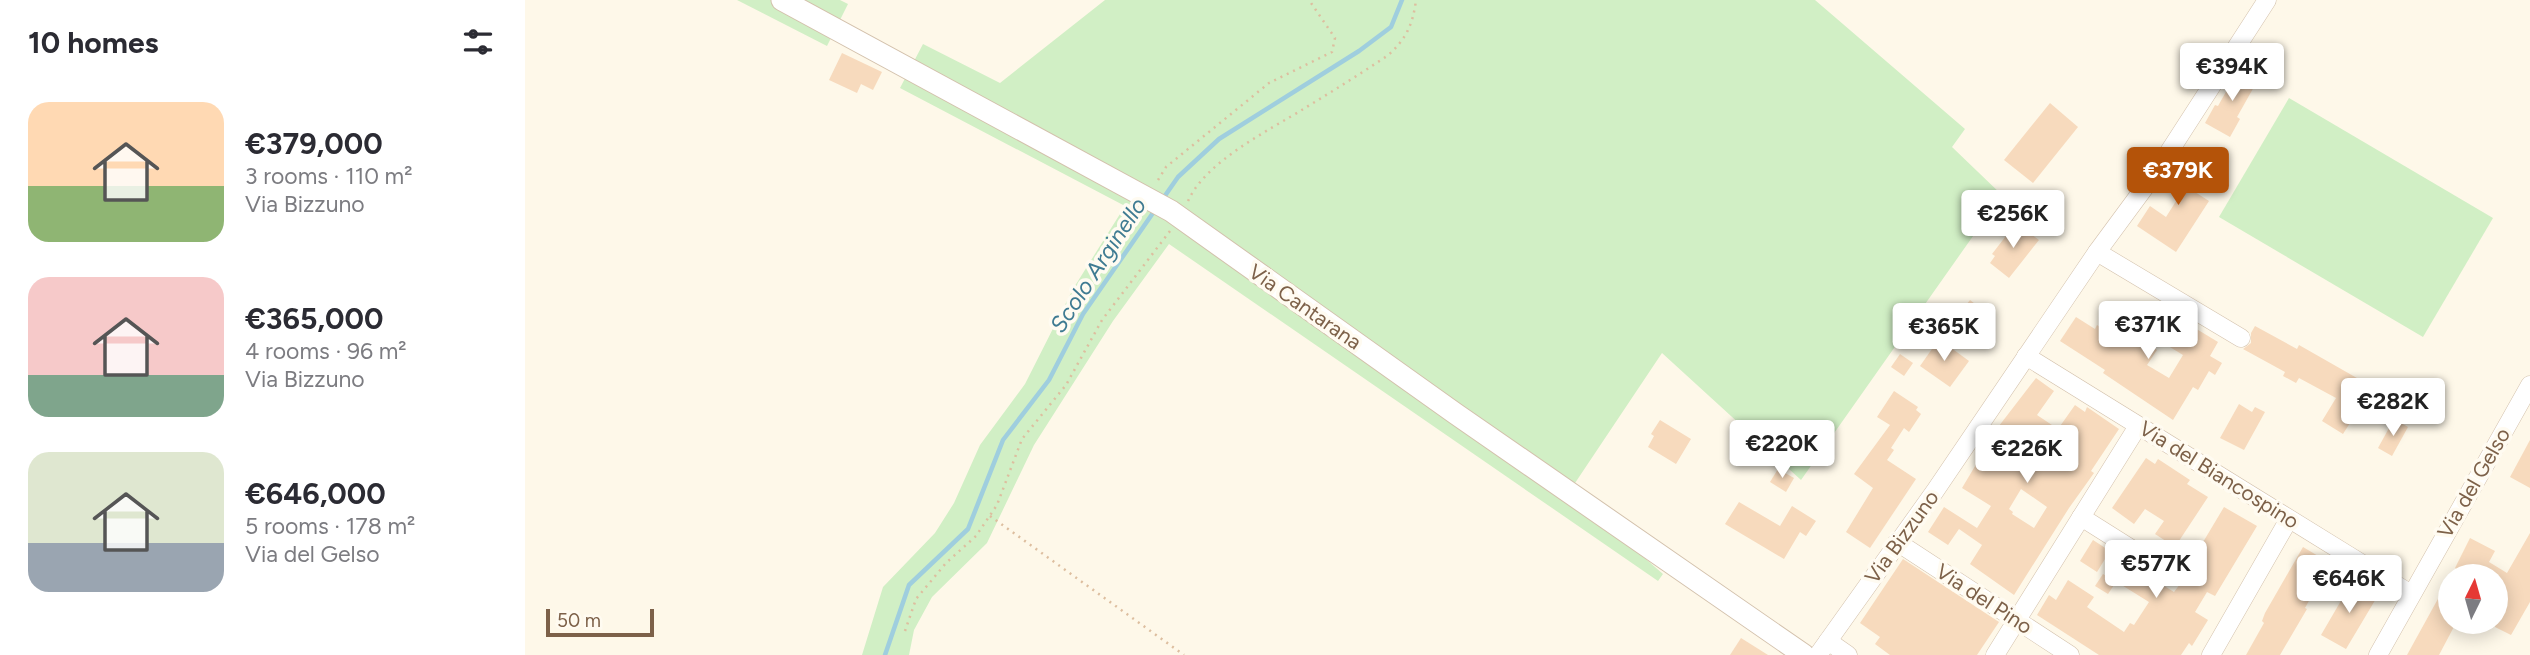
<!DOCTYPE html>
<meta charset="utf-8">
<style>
:root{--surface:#fff;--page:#f7f7f7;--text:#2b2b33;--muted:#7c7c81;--accent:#b45309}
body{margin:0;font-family:Figtree,sans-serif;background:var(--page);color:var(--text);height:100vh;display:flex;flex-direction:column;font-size:26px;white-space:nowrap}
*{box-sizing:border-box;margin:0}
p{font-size:23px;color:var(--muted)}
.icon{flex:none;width:38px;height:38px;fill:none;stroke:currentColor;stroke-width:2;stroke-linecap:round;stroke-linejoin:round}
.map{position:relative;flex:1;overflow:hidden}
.panel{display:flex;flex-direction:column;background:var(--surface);width:525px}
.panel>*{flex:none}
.needle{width:46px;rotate:5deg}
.tools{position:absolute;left:1913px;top:564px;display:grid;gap:14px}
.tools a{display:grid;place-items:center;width:70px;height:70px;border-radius:50%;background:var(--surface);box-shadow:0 4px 18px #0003;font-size:35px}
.scale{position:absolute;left:21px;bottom:18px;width:108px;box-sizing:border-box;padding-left:7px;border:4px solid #7d6149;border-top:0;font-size:19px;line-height:24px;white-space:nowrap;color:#7d6149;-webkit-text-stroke:5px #fffbf1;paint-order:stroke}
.price{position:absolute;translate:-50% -60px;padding:0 16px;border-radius:7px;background:#fff;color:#222;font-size:23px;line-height:46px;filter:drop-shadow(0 2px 4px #0008)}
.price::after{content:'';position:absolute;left:50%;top:42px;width:21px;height:16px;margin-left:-10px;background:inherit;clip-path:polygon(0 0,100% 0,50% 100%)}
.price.active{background:var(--accent);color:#fff}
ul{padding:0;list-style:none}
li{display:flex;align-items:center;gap:21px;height:175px;padding:0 28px}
li span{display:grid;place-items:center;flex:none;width:196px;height:140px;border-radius:21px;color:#555}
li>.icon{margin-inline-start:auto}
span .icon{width:84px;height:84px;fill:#fffc;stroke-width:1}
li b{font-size:30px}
h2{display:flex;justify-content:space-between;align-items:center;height:84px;padding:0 28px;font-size:30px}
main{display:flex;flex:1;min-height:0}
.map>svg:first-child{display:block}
.green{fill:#d1efc5}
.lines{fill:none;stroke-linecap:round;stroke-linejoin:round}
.stream{stroke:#9fcede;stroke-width:4.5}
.building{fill:#f7dabd;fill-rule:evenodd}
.minor-casing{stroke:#d3c1ac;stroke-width:19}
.tertiary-casing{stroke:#d3c1ac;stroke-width:23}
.path{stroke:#ddbe9f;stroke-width:2.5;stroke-dasharray:2 5;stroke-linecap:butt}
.minor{stroke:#fff;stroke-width:18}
.tertiary{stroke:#fff;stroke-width:21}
.labels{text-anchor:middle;stroke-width:7;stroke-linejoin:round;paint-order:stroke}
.street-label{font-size:21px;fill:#7d6149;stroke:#fffbf1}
.water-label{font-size:23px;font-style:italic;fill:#3f7b92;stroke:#fffbf1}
</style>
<main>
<section class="panel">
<h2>10 homes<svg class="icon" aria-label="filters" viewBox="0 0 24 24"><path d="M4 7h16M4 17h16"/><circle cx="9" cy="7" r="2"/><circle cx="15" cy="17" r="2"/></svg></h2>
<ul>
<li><span style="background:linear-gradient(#ffd9b3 60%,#8fb573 0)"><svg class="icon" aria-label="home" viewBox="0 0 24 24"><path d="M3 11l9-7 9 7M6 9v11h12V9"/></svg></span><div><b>€379,000</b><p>3 rooms · 110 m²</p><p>Via Bizzuno</p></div></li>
<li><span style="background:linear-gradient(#f6c9c9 70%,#7fa58c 0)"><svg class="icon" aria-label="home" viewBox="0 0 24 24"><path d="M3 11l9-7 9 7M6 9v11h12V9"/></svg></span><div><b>€365,000</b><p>4 rooms · 96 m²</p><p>Via Bizzuno</p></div></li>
<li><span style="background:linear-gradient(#dfe7d0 65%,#9aa5b1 0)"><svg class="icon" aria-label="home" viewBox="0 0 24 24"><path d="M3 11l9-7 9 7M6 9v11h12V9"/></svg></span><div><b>€646,000</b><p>5 rooms · 178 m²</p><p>Via del Gelso</p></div></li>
</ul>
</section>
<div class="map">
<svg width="2005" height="655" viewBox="0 0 2005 655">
<rect width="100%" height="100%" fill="#fef8e9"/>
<g class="green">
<polygon points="212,0 315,0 323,4 302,46"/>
<polygon points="580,0 1290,0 1440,129 1427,147 1477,195 1276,480 1137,353 1044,492 1138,574 1133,581 644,244 588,321 509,445 462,543 407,597 389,630 384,655 337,655 358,587 410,533 429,503 455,445 500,384 548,289 600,206 375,88 398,44 475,83"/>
<polygon points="1764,98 1968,218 1898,337 1694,217"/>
</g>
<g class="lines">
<g class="stream">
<polyline points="637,200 653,177 694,139 834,51 866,27 877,0"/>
<polyline points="360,655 384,585 443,529 478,440 524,380 558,314 630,210"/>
</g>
</g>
<g class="building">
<polygon points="317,53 357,72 348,90 336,84 332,93 304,80"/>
<polygon points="1715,67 1734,78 1712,117 1715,119 1705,137 1680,123 1690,105 1693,106"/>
<polygon points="1525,103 1553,127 1508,183 1479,160"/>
<polygon points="1658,155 1683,171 1670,192 1684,201 1651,252 1612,226 1625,206 1641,217 1660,187 1644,177"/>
<polygon points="1491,223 1514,240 1484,278 1465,263 1470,256 1467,254"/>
<polygon points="1445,300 1464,315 1451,333 1431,318"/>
<polygon points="1650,316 1693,342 1685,356 1697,363 1690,375 1684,371 1673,390 1668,387 1648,420 1578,373 1580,370 1535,341 1551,317 1570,329 1572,325 1585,334 1591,324 1632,350 1622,365 1644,378 1658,355 1635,341"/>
<polygon points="1730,326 1772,349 1774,345 1867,398 1855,419 1835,407 1818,434 1797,421 1811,398 1774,378 1771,383 1758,376 1760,372 1718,349 1726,343 1726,333"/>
<polygon points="1414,339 1444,361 1425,387 1395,366"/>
<polygon points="1375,354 1388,363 1379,376 1366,367"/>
<path d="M1511,378l18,13 -17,24 21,14 17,-24 10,7 2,-5 32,22 -28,42 3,2 -25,35 -55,87 -44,-31 12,-19 -23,-16 -11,16 -20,-13 16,-25 33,21 14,-22 -29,-18 31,-52 -1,-1zM1496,489l26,18 -13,21 -22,-14 1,-2 -4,-3z"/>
<polygon points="1369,391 1393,407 1391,410 1396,414 1384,432 1379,428 1366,448 1369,450 1362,460 1391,479 1345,548 1321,532 1348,488 1329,474 1365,425 1352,417"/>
<polygon points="1714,404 1727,412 1730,407 1740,412 1719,450 1695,438"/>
<polygon points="1869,419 1883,427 1867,456 1853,448"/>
<polygon points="1135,420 1166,439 1151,464 1123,447 1129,436 1126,434"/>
<polygon points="2005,440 2005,488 1985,477"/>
<polygon points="1621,458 1630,464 1633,459 1665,480 1662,484 1683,497 1650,547 1630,534 1639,521 1620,509 1609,524 1587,508"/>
<polygon points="1253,469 1269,478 1261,492 1245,482"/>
<polygon points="1214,502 1255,526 1267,506 1291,521 1281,536 1275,532 1259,559 1200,524"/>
<polygon points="1699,507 1732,526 1690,596 1682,592 1670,612 1683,620 1667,646 1664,643 1656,655 1574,655 1512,615 1524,595 1531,600 1543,580 1569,597 1562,607 1599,632 1605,623 1609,625 1624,602 1595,584 1607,566 1649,592 1658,580 1659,574"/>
<polygon points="2005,533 2005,602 1986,635 1970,627 1970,576 1945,576 1930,568 1945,538 1970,551 1964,562 1982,573"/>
<polygon points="1568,540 1585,551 1572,572 1555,561"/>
<polygon points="1778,547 1805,563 1780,608 1782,609 1755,655 1721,655 1739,623 1737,621 1740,613"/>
<polygon points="1378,559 1474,622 1452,655 1365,655 1350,644 1355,637 1335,623"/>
<polygon points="1578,574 1591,582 1583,594 1570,586"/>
<polygon points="1925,577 1925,621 1932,621 1914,655 1882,655"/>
<polygon points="1819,584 1829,589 1831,585 1852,597 1821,649 1796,635 1817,599 1812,596"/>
<polygon points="1216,638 1243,655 1205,655"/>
</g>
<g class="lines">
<g class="minor-casing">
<g id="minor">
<polyline points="1572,252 1716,338"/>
<polyline points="1501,356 1886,594"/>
<polyline points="1556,517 1648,575"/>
<polyline points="1372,542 1545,655"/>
<polyline points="1303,641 1323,655"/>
<polyline points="1293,655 1410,491 1572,252 1631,172 1742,0"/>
<polyline points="1470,655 1613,426"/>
<polyline points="1686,655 1764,519"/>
<polyline points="1853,655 2005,385"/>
</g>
</g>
<g class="tertiary-casing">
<polyline id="tertiary" points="257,0 646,211 931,414 1279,655"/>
</g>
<g class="path">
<polyline points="633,180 641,167 744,83 807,52 810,38 784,0"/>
<path d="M663,201c18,-40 80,-70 117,-93 28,-17 55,-34 82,-52 19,-16 26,-32 29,-56"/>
<polyline points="465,516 659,655"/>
<polyline points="380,631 391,599 421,563 451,536 472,505 497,439 541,385 577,320 645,231"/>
</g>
<use href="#minor" class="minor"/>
<use href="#tertiary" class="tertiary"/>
</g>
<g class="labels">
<g class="street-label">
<text transform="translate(780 307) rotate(35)" y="7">Via Cantarana</text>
<text transform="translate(1694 475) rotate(32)" y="7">Via del Biancospino</text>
<text transform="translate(1949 483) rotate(-60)" y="7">Via del Gelso</text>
<text transform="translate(1377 537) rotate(-54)" y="7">Via Bizzuno</text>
<text transform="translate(1459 599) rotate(33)" y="7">Via del Pino</text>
</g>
<g class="water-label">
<text transform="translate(573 265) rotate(-57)" y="8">Scolo Arginello</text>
</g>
</g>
</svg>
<div class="tools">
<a><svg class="needle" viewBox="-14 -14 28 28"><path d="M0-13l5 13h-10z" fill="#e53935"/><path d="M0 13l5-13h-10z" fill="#7c7c81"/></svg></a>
</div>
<div class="scale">50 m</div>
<b class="price" style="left:1707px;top:103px">€394K</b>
<b class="price active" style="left:1653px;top:207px">€379K</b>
<b class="price" style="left:1488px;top:250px">€256K</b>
<b class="price" style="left:1623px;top:361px">€371K</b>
<b class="price" style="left:1419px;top:363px">€365K</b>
<b class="price" style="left:1868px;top:438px">€282K</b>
<b class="price" style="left:1257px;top:480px">€220K</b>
<b class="price" style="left:1502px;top:485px">€226K</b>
<b class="price" style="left:1631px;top:600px">€577K</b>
<b class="price" style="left:1824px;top:615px">€646K</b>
</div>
</main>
